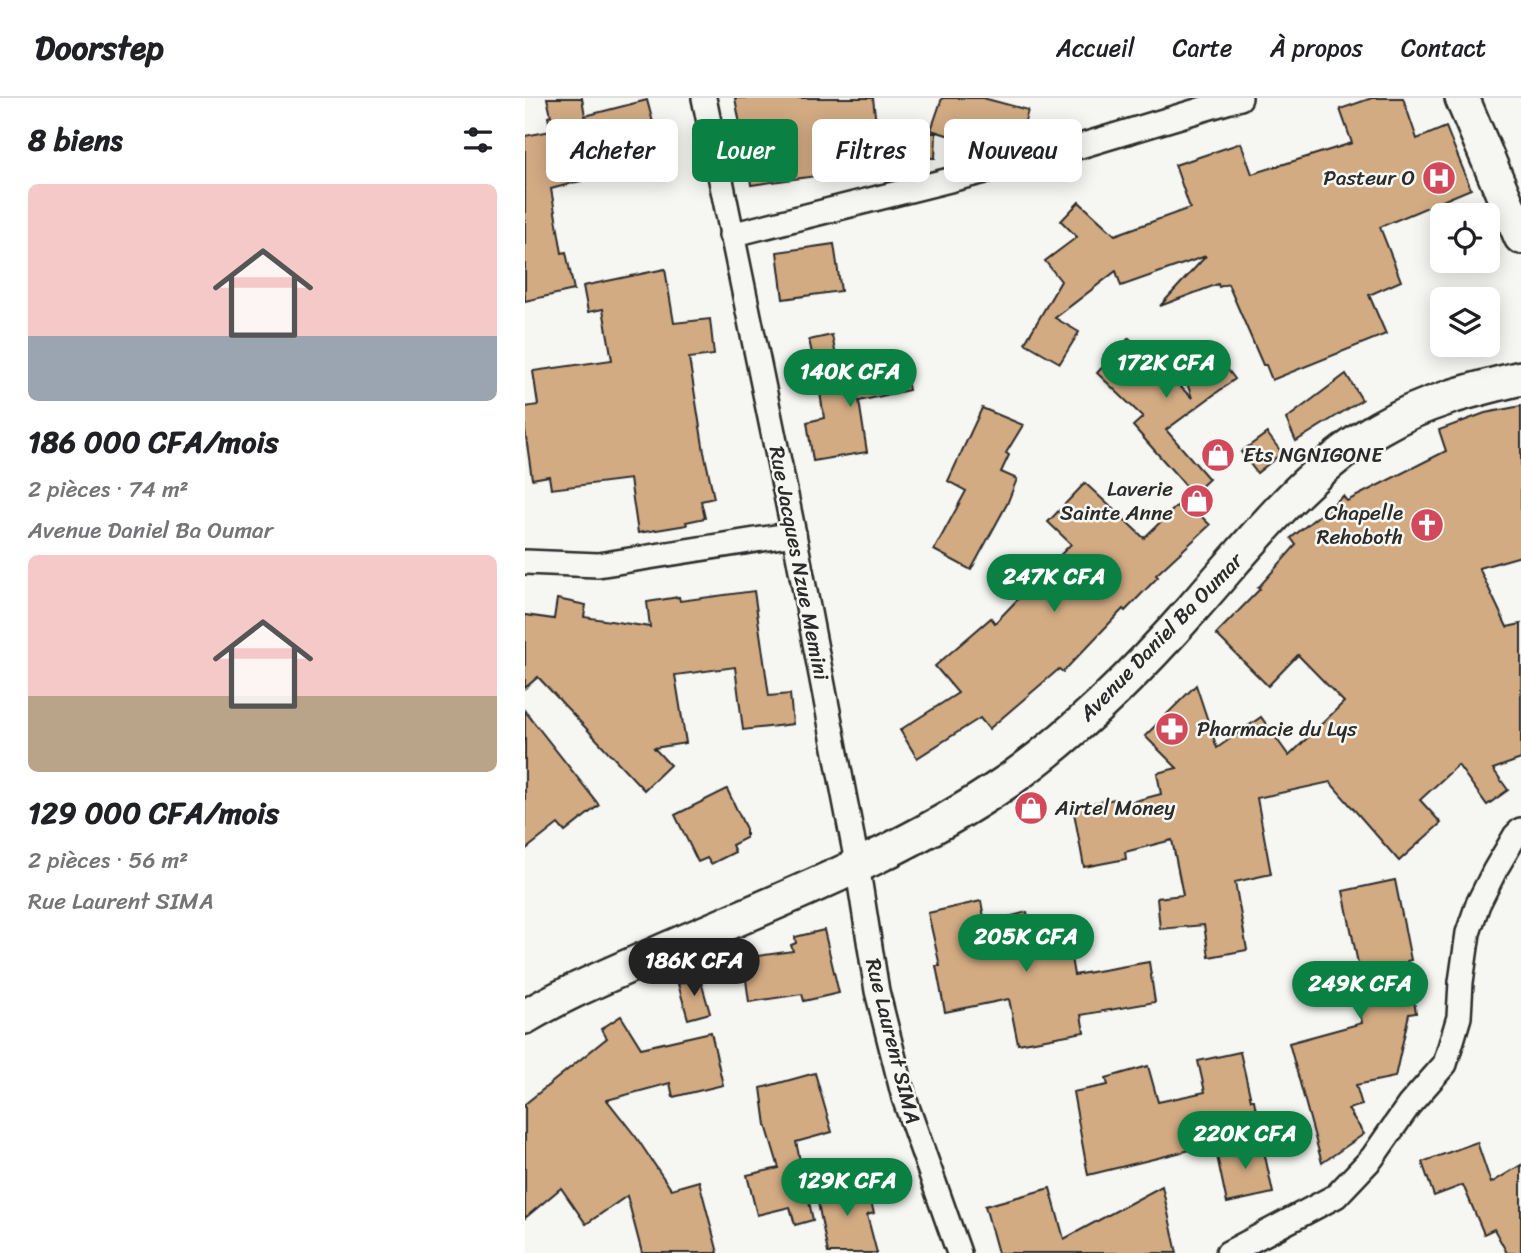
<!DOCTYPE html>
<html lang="fr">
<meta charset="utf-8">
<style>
:root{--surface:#fff;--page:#f6f6f6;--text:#202124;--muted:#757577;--line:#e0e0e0;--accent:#0b8043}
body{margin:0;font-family:Sriracha,sans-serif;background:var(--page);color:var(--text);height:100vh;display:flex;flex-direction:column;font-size:26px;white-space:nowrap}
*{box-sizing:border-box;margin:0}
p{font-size:23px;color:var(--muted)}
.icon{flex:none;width:38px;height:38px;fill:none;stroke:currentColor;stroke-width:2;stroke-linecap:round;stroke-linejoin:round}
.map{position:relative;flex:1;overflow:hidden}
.details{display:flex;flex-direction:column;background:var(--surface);width:525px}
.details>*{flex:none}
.banner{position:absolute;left:21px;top:21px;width:665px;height:63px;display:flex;gap:14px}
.tools{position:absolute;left:905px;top:105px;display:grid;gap:14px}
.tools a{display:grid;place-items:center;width:70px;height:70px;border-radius:10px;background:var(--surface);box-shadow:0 4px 18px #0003;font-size:35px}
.price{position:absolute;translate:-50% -60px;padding:0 16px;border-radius:24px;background:var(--accent);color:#fff;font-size:23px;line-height:46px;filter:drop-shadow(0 2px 4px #0008)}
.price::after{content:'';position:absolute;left:50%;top:42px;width:21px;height:16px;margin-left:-10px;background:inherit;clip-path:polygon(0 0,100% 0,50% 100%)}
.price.current{background:#222;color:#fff}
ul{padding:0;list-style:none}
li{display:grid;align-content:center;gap:14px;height:371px;padding:0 28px}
li span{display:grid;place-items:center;height:217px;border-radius:10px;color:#555}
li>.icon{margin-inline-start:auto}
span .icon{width:126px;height:126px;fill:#fffc;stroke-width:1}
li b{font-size:30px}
h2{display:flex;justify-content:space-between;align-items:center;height:84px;padding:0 28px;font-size:30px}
.tag{padding:0 24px;border-radius:10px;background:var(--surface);box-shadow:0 4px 18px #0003;font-size:24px;line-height:63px}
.tag.current{background:var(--accent);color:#fff}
header{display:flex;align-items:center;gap:42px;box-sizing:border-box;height:98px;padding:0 35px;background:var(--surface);border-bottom:2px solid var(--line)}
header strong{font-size:33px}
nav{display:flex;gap:38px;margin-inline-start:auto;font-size:24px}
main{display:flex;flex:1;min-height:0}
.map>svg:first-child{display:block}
.building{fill:#d2ab83;stroke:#2b2b2b;stroke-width:2}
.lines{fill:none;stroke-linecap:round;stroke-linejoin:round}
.street-casing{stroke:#2b2b2b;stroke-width:28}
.secondary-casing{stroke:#2b2b2b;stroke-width:38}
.street{stroke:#f6f6f2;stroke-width:23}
.secondary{stroke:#f6f6f2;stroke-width:33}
.labels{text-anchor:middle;stroke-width:5;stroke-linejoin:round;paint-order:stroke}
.poi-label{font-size:21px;fill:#2b2b2b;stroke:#f6f6f2;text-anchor:end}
.street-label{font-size:21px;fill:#2b2b2b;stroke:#f6f6f2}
</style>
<header>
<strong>Doorstep</strong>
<nav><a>Accueil</a><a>Carte</a><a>À propos</a><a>Contact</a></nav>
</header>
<main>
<section class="details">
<h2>8 biens<svg class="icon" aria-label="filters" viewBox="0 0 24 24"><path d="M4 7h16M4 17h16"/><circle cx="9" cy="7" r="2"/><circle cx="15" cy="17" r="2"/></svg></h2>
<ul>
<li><span style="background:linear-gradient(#f6c9c9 70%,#9aa5b1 0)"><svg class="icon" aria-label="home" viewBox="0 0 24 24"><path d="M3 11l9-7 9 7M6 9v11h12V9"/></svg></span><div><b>186 000 CFA/mois</b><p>2 pièces · 74 m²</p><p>Avenue Daniel Ba Oumar</p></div></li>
<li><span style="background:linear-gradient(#f6c9c9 65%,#b9a48a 0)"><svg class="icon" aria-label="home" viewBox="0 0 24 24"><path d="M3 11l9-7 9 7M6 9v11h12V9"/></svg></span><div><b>129 000 CFA/mois</b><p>2 pièces · 56 m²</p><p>Rue Laurent SIMA</p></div></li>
</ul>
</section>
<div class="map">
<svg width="996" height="1155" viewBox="0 0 996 1155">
<rect width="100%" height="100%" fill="#f6f6f2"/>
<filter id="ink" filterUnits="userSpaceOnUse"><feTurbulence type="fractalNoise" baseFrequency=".0143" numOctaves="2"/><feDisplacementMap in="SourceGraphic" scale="14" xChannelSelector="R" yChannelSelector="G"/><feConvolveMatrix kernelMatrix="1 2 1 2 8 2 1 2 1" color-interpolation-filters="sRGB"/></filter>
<g filter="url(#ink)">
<g class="building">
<polygon points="22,0 57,0 60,18 122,2 137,58 73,74 74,78 26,91 37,155 41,154 49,192 0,203 0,38 26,33 23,19 26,18"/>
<polygon points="210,0 348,0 352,34 411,35 410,60 356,59 357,69 226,87 219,30 216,31"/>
<polygon points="417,0 458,0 503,12 493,50 487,52 458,45 457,48 406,32"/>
<polygon points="847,0 878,0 892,41 921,29 946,91 855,129 876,183 844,197 861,236 747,282 741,267 738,267 703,186 694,189 693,186 635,208 681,158 596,188 591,173 530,220 554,234 535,265 500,245 536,183 520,163 552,139 536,123 554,104 590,137 665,110 650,67 716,45 727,76 827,45 815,11"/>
<polygon points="309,146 316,193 258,201 252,154"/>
<polygon points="140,171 149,225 185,221 189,257 164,260 179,354 189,400 176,403 180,420 161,424 162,427 113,435 105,381 26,391 24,378 7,381 0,332 0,309 13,307 8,273 87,262 78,211 63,214 58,188"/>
<polygon points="307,237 313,269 291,273 284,242"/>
<polygon points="604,240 667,300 656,267 684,247 710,281 641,332 684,381 668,396 608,328 618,319 572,275"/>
<polygon points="378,264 384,292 334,303 342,354 288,363 282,324 299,320 293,282"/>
<polygon points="821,276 837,302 771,343 761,321"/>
<polygon points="996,308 996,458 954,470 982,529 996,526 996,661 968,671 983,692 962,707 933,667 895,702 916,725 874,763 805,684 732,700 746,776 710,784 722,852 684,859 679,827 635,831 632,800 658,797 647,742 600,754 601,761 559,769 548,709 590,701 591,708 636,696 632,675 652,670 620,638 671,587 692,650 736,619 764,658 819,604 773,557 743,588 691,536 735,491 733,490 771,447 766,440 818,398 822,403 921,353 914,332 960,315"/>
<polygon points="457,310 498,327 481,355 484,357 476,374 492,381 482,406 446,472 409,452 441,393 423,383"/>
<polygon points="742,335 757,355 732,375 716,354"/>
<polygon points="560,385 619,440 659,401 685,427 631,477 633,479 600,513 598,511 538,574 534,571 464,631 455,620 392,660 375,632 433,595 410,568 466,520 470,525 546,446 523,424"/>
<polygon points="229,493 244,598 265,596 268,626 218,632 210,569 150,577 161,645 129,650 145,667 119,692 13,579 0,590 0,517 29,521 32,501 61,507 59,519 125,529 122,504 154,499 155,503"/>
<polygon points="0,613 74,707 40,734 33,726 0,752"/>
<polygon points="202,691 221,731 221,740 207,747 210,754 186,766 182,760 173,764 150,717"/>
<polygon points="870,782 886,862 882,863 891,915 884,916 870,979 831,987 837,1007 823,1011 839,1036 797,1065 764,945 837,925 830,881 836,880 818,793"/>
<polygon points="456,803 460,825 502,814 511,849 543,843 549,877 624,864 630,904 556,917 559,934 493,946 484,901 420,914 411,868 415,868 403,815"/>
<polygon points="299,832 314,895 279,903 277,896 224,904 218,860 268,853 266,847 271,845 270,839"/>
<polygon points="175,880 185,915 163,921 153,886"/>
<polygon points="96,918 116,950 186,934 198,987 148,999 145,985 82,1002 111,1039 146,1091 174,1083 193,1155 117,1155 102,1098 61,1126 36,1090 0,1120 0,1006 82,940 76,931"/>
<polygon points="715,954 726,1002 729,1002 735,1035 563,1077 548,994 583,987 581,980 623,968 633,1004 680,994 673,963"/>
<polygon points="290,975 307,1034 271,1044 288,1122 270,1127 265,1109 232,1117 222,1077 254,1070 241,1027 236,990"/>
<polygon points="735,1035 748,1095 702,1105 692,1058"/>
<polygon points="952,1044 966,1085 996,1067 996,1155 982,1155 969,1131 959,1136 938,1087 909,1098 897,1064"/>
<polygon points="339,1080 349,1115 342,1117 352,1155 303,1155 291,1095"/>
<polygon points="637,1088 652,1155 473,1155 460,1108 525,1090 539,1141"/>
</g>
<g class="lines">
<g class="street-casing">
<g id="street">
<polyline points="179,0 269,436 330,754 352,893 379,1000 434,1155"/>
<polyline points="206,137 532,55 715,0"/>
<polyline points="0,464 73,467 269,436"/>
<polyline points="703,1155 811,1098 847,1060 884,1007 920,966 934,919 936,884 943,835 953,806 970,772 990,738 996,732"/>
</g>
</g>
<g class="secondary-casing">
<g id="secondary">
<polyline points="937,0 996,139"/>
<path d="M0,919c42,-25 86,-43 131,-63 118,-52 245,-99 352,-173 69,-49 130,-110 185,-173 57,-64 111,-136 186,-180 44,-26 93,-38 142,-50"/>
</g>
</g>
<use href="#street" class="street"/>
<use href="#secondary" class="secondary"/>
</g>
</g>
<defs>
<g id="hospital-disc" transform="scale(1.75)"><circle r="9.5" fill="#d1495b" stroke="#f6f6f2"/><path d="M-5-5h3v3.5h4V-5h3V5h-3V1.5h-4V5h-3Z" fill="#fff"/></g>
<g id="shop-disc" transform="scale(1.75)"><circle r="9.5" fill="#d1495b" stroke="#f6f6f2"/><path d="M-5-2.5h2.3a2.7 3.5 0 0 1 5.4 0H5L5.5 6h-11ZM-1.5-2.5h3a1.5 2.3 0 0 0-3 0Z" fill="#fff"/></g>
<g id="church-disc" transform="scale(1.75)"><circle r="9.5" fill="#d1495b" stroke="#f6f6f2"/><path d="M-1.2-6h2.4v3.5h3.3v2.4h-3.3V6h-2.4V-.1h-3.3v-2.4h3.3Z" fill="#fff"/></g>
<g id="pharmacy-disc" transform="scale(1.75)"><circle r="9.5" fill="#d1495b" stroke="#f6f6f2"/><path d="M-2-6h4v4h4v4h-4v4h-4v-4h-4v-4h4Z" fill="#fff"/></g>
</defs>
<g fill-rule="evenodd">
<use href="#hospital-disc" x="914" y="80"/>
<use href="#shop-disc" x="693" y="357"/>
<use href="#shop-disc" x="672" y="403"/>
<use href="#church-disc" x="902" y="427"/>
<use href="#pharmacy-disc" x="647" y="631"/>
<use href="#shop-disc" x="506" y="710"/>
</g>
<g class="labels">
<g class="poi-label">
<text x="890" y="87">Pasteur O</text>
<text x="718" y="364" text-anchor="start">Ets NGNIGONE</text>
<text x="648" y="398">Laverie<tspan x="648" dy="24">Sainte Anne</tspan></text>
<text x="878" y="422">Chapelle<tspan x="878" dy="24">Rehoboth</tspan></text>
<text x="672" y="638" text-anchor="start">Pharmacie du Lys</text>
<text x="530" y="717" text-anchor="start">Airtel Money</text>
</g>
<g class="street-label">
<text transform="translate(274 465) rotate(79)" y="7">Rue Jacques Nzue Memini</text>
<text transform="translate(636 539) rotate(-46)" y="7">Avenue Daniel Ba Oumar</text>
<text transform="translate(368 943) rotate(76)" y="7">Rue Laurent SIMA</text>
</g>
</g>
</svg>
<div class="tools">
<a><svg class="icon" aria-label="locate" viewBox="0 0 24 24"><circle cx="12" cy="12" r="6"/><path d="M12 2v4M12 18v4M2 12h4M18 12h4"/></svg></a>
<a><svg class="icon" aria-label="layers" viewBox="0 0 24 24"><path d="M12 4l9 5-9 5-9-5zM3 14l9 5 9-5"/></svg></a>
</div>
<b class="price" style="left:641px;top:302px">172K CFA</b>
<b class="price" style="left:325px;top:311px">140K CFA</b>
<b class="price" style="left:529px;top:516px">247K CFA</b>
<b class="price" style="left:501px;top:876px">205K CFA</b>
<b class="price current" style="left:169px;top:900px">186K CFA</b>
<b class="price" style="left:835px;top:923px">249K CFA</b>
<b class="price" style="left:720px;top:1073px">220K CFA</b>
<b class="price" style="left:322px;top:1120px">129K CFA</b>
<div class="banner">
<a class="tag">Acheter</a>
<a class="tag current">Louer</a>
<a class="tag">Filtres</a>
<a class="tag">Nouveau</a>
</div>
</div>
</main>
